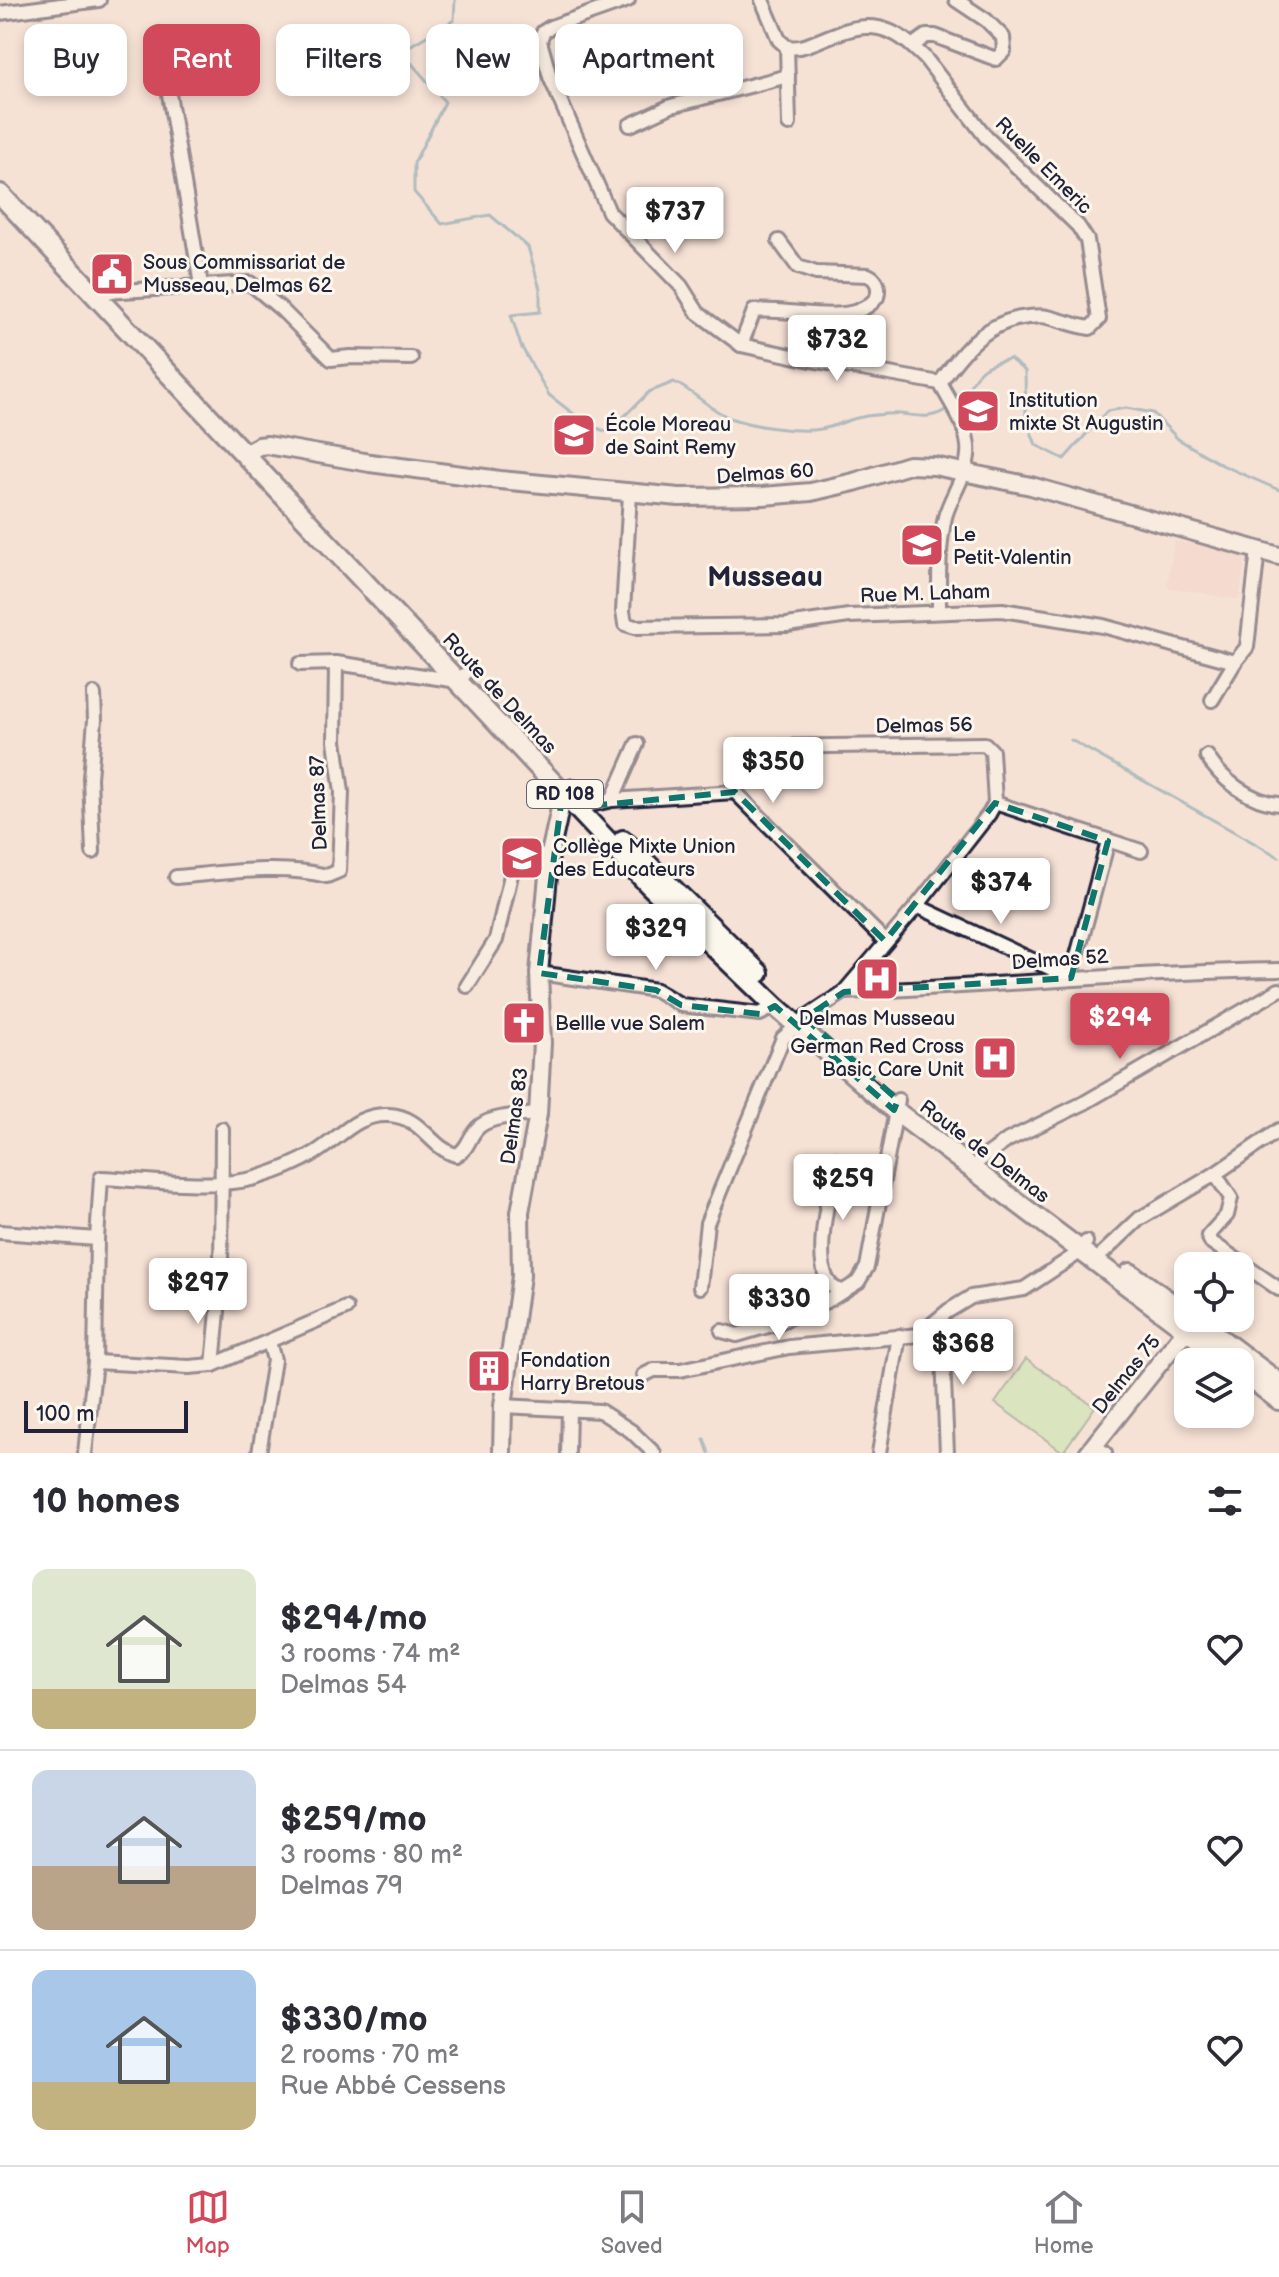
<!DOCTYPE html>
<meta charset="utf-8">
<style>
:root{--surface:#fff;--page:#f7f7f7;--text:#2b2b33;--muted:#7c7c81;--line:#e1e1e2;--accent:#d1495b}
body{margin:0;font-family:"Balsamiq Sans",sans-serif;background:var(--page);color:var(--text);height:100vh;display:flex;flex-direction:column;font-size:30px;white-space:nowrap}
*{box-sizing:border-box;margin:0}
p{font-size:26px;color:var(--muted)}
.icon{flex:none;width:44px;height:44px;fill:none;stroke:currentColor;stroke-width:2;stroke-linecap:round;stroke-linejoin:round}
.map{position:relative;height:1453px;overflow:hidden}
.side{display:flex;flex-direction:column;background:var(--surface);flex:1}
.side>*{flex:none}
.guide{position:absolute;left:24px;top:24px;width:800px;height:72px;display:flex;gap:16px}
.fabs{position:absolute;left:1174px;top:1252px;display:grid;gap:16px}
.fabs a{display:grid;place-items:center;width:80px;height:80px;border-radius:16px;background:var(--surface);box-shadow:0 4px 12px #0003;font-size:40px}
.scale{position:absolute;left:24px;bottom:20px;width:164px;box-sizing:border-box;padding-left:8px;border:4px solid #22223b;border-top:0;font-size:22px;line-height:28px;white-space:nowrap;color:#22223b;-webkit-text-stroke:6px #fbf7ec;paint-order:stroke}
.price{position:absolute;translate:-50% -68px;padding:0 18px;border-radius:8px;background:#fff;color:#222;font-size:26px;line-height:52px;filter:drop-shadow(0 2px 4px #0008)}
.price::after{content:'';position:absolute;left:50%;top:48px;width:24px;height:18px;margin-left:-12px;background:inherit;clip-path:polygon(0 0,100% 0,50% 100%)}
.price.on{background:var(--accent);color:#fff}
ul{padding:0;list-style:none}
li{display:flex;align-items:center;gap:24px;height:200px;padding:0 32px}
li+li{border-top:2px solid var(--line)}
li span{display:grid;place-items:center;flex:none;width:224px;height:160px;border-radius:16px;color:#555}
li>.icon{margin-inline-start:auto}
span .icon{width:96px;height:96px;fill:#fffc;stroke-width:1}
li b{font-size:34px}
h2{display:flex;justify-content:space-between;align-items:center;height:96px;padding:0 32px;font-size:34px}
.pill{padding:0 28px;border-radius:16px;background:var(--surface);box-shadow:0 4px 12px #0003;font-size:28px;line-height:72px}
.pill.on{background:var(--accent);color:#fff}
.dock{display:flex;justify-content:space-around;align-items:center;height:112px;border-top:2px solid var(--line);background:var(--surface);font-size:22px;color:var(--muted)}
.dock a{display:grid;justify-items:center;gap:4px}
.dock .on{color:var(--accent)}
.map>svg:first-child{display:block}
.built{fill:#f1d1c7}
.green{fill:#b9e6a4;stroke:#6e8470;stroke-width:2}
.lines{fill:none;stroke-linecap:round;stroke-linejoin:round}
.stream{stroke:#5d8ca0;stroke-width:3}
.street-casing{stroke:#22223b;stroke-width:18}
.secondary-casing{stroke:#22223b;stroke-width:22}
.primary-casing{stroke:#22223b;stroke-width:24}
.street{stroke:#fbf7ec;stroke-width:12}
.secondary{stroke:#fbf7ec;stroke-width:16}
.primary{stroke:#fbf7ec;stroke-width:18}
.marked{fill:none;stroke:#0f766e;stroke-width:6;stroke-dasharray:16 10;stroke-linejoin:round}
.labels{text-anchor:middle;stroke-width:6;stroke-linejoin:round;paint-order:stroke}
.shield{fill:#fbf7ec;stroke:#636270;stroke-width:2}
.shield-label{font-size:18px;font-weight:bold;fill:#22223b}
.street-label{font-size:20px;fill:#22223b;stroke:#fbf7ec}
.poi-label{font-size:20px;fill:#22223b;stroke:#fbf7ec;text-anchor:start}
.district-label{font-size:28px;font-weight:bold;fill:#22223b;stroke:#fbf7ec}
</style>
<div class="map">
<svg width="1279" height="1453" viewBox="0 0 1279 1453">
<rect width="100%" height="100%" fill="#f5e1d6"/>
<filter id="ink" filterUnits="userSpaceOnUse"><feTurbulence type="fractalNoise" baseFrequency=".0125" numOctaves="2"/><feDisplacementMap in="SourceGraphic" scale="16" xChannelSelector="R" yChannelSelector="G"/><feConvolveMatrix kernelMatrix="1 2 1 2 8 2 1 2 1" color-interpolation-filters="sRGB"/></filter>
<g filter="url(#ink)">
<polygon class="built" points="1174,541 1246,554 1239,600 1167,587"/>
<polygon class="green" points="1026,1359 1095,1407 1063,1452 995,1403"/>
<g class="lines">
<g class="stream">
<path d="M455,0l-1,20 -53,31 44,51 -31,61v29l28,32 48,-9 38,32 12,42v23l-29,3 10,31 28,49 39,30 20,7 41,-40 25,-10c21,10 35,27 56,36 21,8 69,15 91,11 14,-2 27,-10 41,-12 8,-2 17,-2 25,-3 26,-2 40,10 63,-7"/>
<path d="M956,402c26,-22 11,-34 54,-43l15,12 1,48 10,26 28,14 43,-48 19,-3 27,5 25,26 44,26 57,25"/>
<polyline points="1071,740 1279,857"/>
<polyline points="704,1439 709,1453"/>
</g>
<g class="street-casing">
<g id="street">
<polyline points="628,0 551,27 543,32 540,41 550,77 609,212 681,286 698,313 741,345 811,360 940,383"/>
<path d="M762,0l17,40 8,7c12,2 20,-2 31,-6 35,-15 62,-24 94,5"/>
<polyline points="0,13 99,0"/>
<polyline points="787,47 789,124"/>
<polyline points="162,52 201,285"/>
<polyline points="630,125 671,106 788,76"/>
<polyline points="106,292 250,283 281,309 331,359 350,357 411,358"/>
<path d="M741,345l13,-34c34,-5 99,19 123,-14 3,-10 0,-18 -9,-22l-52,-2 -18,-6 -19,-26"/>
<path d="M940,383c23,-33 47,-62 88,-66 7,0 14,-2 19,0 15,3 28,9 43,11l9,-9 -12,-79 -9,-14 -92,-89 -61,-79 -13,-12 14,-10h9l61,23 8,-8 -1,-14 -17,-17 -30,-20"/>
<polyline points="630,494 623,611 625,624 635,627 787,625 849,616 1002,610 1103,626 1235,662 1247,647 1258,550"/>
<path d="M939,611c0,-31 -1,-63 6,-94 6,-23 26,-47 23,-71 -2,-22 -18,-44 -28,-63"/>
<polyline points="300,664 336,663 458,681 465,674"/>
<polyline points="1212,700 1235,662"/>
<polyline points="753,747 985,744 992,751 995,803 989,814 917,906 844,992 805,1018"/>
<path d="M1207,756c13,23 44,46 72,48"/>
<polyline points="612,800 735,792 885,941"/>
<polyline points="995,803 1141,851"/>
<polyline points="590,805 612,800 637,744"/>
<polyline points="93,852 90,778 95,720 94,694"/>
<path d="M176,877c48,-4 105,-13 151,-1l12,-5 3,-79 -7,-51 1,-78"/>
<polyline points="917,906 1071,978 1108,841"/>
<polyline points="539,973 656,990 681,1005 760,1014 775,1006"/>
<polyline points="467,986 496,940 514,862 550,854"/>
<path d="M844,992c145,-5 289,-20 435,-22"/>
<path d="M836,1159c-5,27 -26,107 -4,127 3,3 7,4 11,6"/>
<polyline points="980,1160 1008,1140 1084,1103 1279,990"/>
<polyline points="1215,1174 1231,1198 1227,1215 1208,1236 1211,1242 1279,1289"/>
<polyline points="0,1232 97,1239"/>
<polyline points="1103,1253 1139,1219 1215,1174 1279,1130"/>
<polyline points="221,1272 222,1129"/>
<polyline points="700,1287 707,1223 783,1038 797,1026"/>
<polyline points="938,1321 943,1356 947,1453"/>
<polyline points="722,1331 737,1335 775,1324 831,1299 858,1282 867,1267 898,1100"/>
<polyline points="95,1362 189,1367 213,1365 346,1308"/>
<polyline points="213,1365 220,1290"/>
<polyline points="644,1375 654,1370 680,1370 789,1347 919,1335 948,1311 971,1297 1024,1289 1080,1252 1086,1242"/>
<polyline points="503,1406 600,1411 631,1431 654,1453"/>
<polyline points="1094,1445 1105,1453"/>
<path d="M85,1453l10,-91 2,-123 4,-61c46,2 115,12 158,-1 20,-6 39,-14 56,-24 26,-16 42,-40 74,-38 34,2 40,32 67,40 13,-5 13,-21 24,-29 14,-11 42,-10 58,-12"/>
<polyline points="259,1453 274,1360 269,1342"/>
<polyline points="568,1453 569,1409"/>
<polyline points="879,1453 899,1336"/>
</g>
</g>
<g class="secondary-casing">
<g id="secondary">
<polyline points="244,454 259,446 267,445 370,463 500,480 679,497 763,496 811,492 854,482 909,465 934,466 1031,486 1279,556"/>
<polyline points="502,1453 503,1406 521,1276 520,1212 538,1114 542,1043 539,973 550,854 561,804 573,788"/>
<polyline points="1088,1453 1194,1320"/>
</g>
</g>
<g class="primary-casing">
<g id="primary">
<polyline points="0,194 649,885 775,1006 894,1110 1229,1362"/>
<polyline points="623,840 759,973"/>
<polyline points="1130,1273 1188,1315"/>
<polyline points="1193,1318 1279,1383"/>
<polyline points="1240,1370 1279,1400"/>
</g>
</g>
<use href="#street" class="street"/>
<use href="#secondary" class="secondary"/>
<use href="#primary" class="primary"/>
</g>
</g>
<path d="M0 0H1279V1453H0ZM573,788l17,18 145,-14 150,149 110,-138 113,38 -37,137 -227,14 -39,26 93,82 -4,10 -119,-104 -15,8 -79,-9 -25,-15 -117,-17 22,-169z" fill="#f5e1d6" fill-opacity=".55" fill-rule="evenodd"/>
<path class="marked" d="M573,788l17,18 145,-14 150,149 110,-138 113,38 -37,137 -227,14 -39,26 93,82 -4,10 -119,-104 -15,8 -79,-9 -25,-15 -117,-17 22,-169z"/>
<defs>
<g id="civic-square" transform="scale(2.3)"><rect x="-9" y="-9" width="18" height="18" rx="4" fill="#d1495b" stroke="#fbf7ec"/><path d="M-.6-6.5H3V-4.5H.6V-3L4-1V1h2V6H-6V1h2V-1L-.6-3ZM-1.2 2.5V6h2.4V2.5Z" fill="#fff"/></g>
<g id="school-square" transform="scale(2.3)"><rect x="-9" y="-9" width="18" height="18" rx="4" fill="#d1495b" stroke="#fbf7ec"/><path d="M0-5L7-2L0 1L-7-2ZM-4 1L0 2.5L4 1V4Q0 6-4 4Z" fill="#fff"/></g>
<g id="hospital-square" transform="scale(2.3)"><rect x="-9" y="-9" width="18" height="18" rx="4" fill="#d1495b" stroke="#fbf7ec"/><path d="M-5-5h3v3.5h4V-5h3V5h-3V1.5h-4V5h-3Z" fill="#fff"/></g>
<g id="church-square" transform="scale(2.3)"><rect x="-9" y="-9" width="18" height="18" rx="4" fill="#d1495b" stroke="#fbf7ec"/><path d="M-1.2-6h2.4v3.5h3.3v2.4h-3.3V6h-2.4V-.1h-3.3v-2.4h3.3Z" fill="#fff"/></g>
<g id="building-square" transform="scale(2.3)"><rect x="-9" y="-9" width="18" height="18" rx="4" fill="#d1495b" stroke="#fbf7ec"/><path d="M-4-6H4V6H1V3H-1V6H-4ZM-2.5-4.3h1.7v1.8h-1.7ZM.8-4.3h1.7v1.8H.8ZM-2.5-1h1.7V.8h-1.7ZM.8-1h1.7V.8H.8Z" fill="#fff"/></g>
</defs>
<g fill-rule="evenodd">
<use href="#civic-square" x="112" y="274"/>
<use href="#school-square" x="978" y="411"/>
<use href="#school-square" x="574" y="435"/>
<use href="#school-square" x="922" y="545"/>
<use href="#school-square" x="522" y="858"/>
<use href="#hospital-square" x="877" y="979"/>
<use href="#church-square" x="524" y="1023"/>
<use href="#hospital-square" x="995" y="1058"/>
<use href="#building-square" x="489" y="1371"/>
</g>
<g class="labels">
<rect class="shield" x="527" y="780" width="76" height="28" rx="6"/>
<g class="shield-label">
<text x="565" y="800">RD 108</text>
</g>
<g class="street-label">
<text transform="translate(1044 165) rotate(45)" y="7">Ruelle Emeric</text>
<text transform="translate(765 473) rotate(-4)" y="7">Delmas 60</text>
<text transform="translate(925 593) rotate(-2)" y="7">Rue M. Laham</text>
<text transform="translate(500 693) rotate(47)" y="7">Route de Delmas</text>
<text transform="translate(924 725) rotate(-1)" y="7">Delmas 56</text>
<text transform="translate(318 803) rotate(-92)" y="7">Delmas 87</text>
<text transform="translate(1060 959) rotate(-4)" y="7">Delmas 52</text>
<text transform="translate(514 1116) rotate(-82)" y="7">Delmas 83</text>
<text transform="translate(985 1151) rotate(37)" y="7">Route de Delmas</text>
<text transform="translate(1126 1374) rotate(-51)" y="7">Delmas 75</text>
</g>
<g class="poi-label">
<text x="143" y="269">Sous Commissariat de<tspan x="143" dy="23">Musseau, Delmas 62</tspan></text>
<text x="1009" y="407">Institution<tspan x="1009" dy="23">mixte St Augustin</tspan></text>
<text x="605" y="431">École Moreau<tspan x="605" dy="23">de Saint Remy</tspan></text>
<text x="953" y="541">Le<tspan x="953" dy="23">Petit-Valentin</tspan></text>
<text x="553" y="853">Collège Mixte Union<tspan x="553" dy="23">des Educateurs</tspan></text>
<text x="877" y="1025" text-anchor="middle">Delmas Musseau</text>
<text x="555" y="1030">Bellle vue Salem</text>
<text x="964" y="1053" text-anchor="end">German Red Cross<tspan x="964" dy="23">Basic Care Unit</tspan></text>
<text x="520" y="1367">Fondation<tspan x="520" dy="23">Harry Bretous</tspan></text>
</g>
<g class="district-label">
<text x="765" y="586">Musseau</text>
</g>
</g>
</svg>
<div class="fabs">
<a><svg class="icon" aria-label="locate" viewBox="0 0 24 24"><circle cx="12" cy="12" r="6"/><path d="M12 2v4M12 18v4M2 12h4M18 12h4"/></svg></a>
<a><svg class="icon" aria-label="layers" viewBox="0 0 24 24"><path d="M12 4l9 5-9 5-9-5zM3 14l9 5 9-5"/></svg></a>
</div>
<div class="scale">100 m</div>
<b class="price" style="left:675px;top:255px">$737</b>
<b class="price" style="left:837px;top:383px">$732</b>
<b class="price" style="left:773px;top:805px">$350</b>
<b class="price" style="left:1001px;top:926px">$374</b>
<b class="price" style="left:656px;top:972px">$329</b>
<b class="price on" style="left:1120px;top:1061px">$294</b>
<b class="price" style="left:843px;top:1222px">$259</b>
<b class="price" style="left:198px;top:1326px">$297</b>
<b class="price" style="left:779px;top:1342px">$330</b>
<b class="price" style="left:963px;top:1387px">$368</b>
<div class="guide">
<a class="pill">Buy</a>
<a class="pill on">Rent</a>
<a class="pill">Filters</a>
<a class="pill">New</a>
<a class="pill">Apartment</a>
</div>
</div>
<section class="side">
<h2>10 homes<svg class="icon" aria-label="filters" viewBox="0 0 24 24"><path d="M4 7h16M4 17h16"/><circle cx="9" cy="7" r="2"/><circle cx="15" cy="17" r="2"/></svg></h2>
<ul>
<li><span style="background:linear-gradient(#dfe7d0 75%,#c2b280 0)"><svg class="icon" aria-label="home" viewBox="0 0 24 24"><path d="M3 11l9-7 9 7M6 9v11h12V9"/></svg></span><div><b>$294/mo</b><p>3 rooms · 74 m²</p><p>Delmas 54</p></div><svg class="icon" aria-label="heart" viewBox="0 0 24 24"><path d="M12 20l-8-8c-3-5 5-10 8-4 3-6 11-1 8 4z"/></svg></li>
<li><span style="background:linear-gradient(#c9d6e8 60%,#b9a48a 0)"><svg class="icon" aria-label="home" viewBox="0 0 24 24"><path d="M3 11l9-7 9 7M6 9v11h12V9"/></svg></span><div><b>$259/mo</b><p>3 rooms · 80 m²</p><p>Delmas 79</p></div><svg class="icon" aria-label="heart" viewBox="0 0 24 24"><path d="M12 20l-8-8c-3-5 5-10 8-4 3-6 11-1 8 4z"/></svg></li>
<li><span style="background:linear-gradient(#a9c7e8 70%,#c2b280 0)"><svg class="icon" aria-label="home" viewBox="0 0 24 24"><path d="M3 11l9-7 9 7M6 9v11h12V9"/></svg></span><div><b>$330/mo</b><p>2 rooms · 70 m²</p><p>Rue Abbé Cessens</p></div><svg class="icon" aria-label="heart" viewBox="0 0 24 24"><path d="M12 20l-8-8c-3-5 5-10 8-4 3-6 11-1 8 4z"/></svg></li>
</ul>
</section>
<nav class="dock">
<a class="on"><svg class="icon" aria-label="map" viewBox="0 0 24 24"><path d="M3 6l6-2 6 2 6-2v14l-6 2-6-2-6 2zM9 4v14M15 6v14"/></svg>Map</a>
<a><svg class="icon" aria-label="saved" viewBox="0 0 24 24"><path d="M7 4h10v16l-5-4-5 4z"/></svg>Saved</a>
<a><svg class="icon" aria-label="home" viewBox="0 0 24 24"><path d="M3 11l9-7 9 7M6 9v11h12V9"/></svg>Home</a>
</nav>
